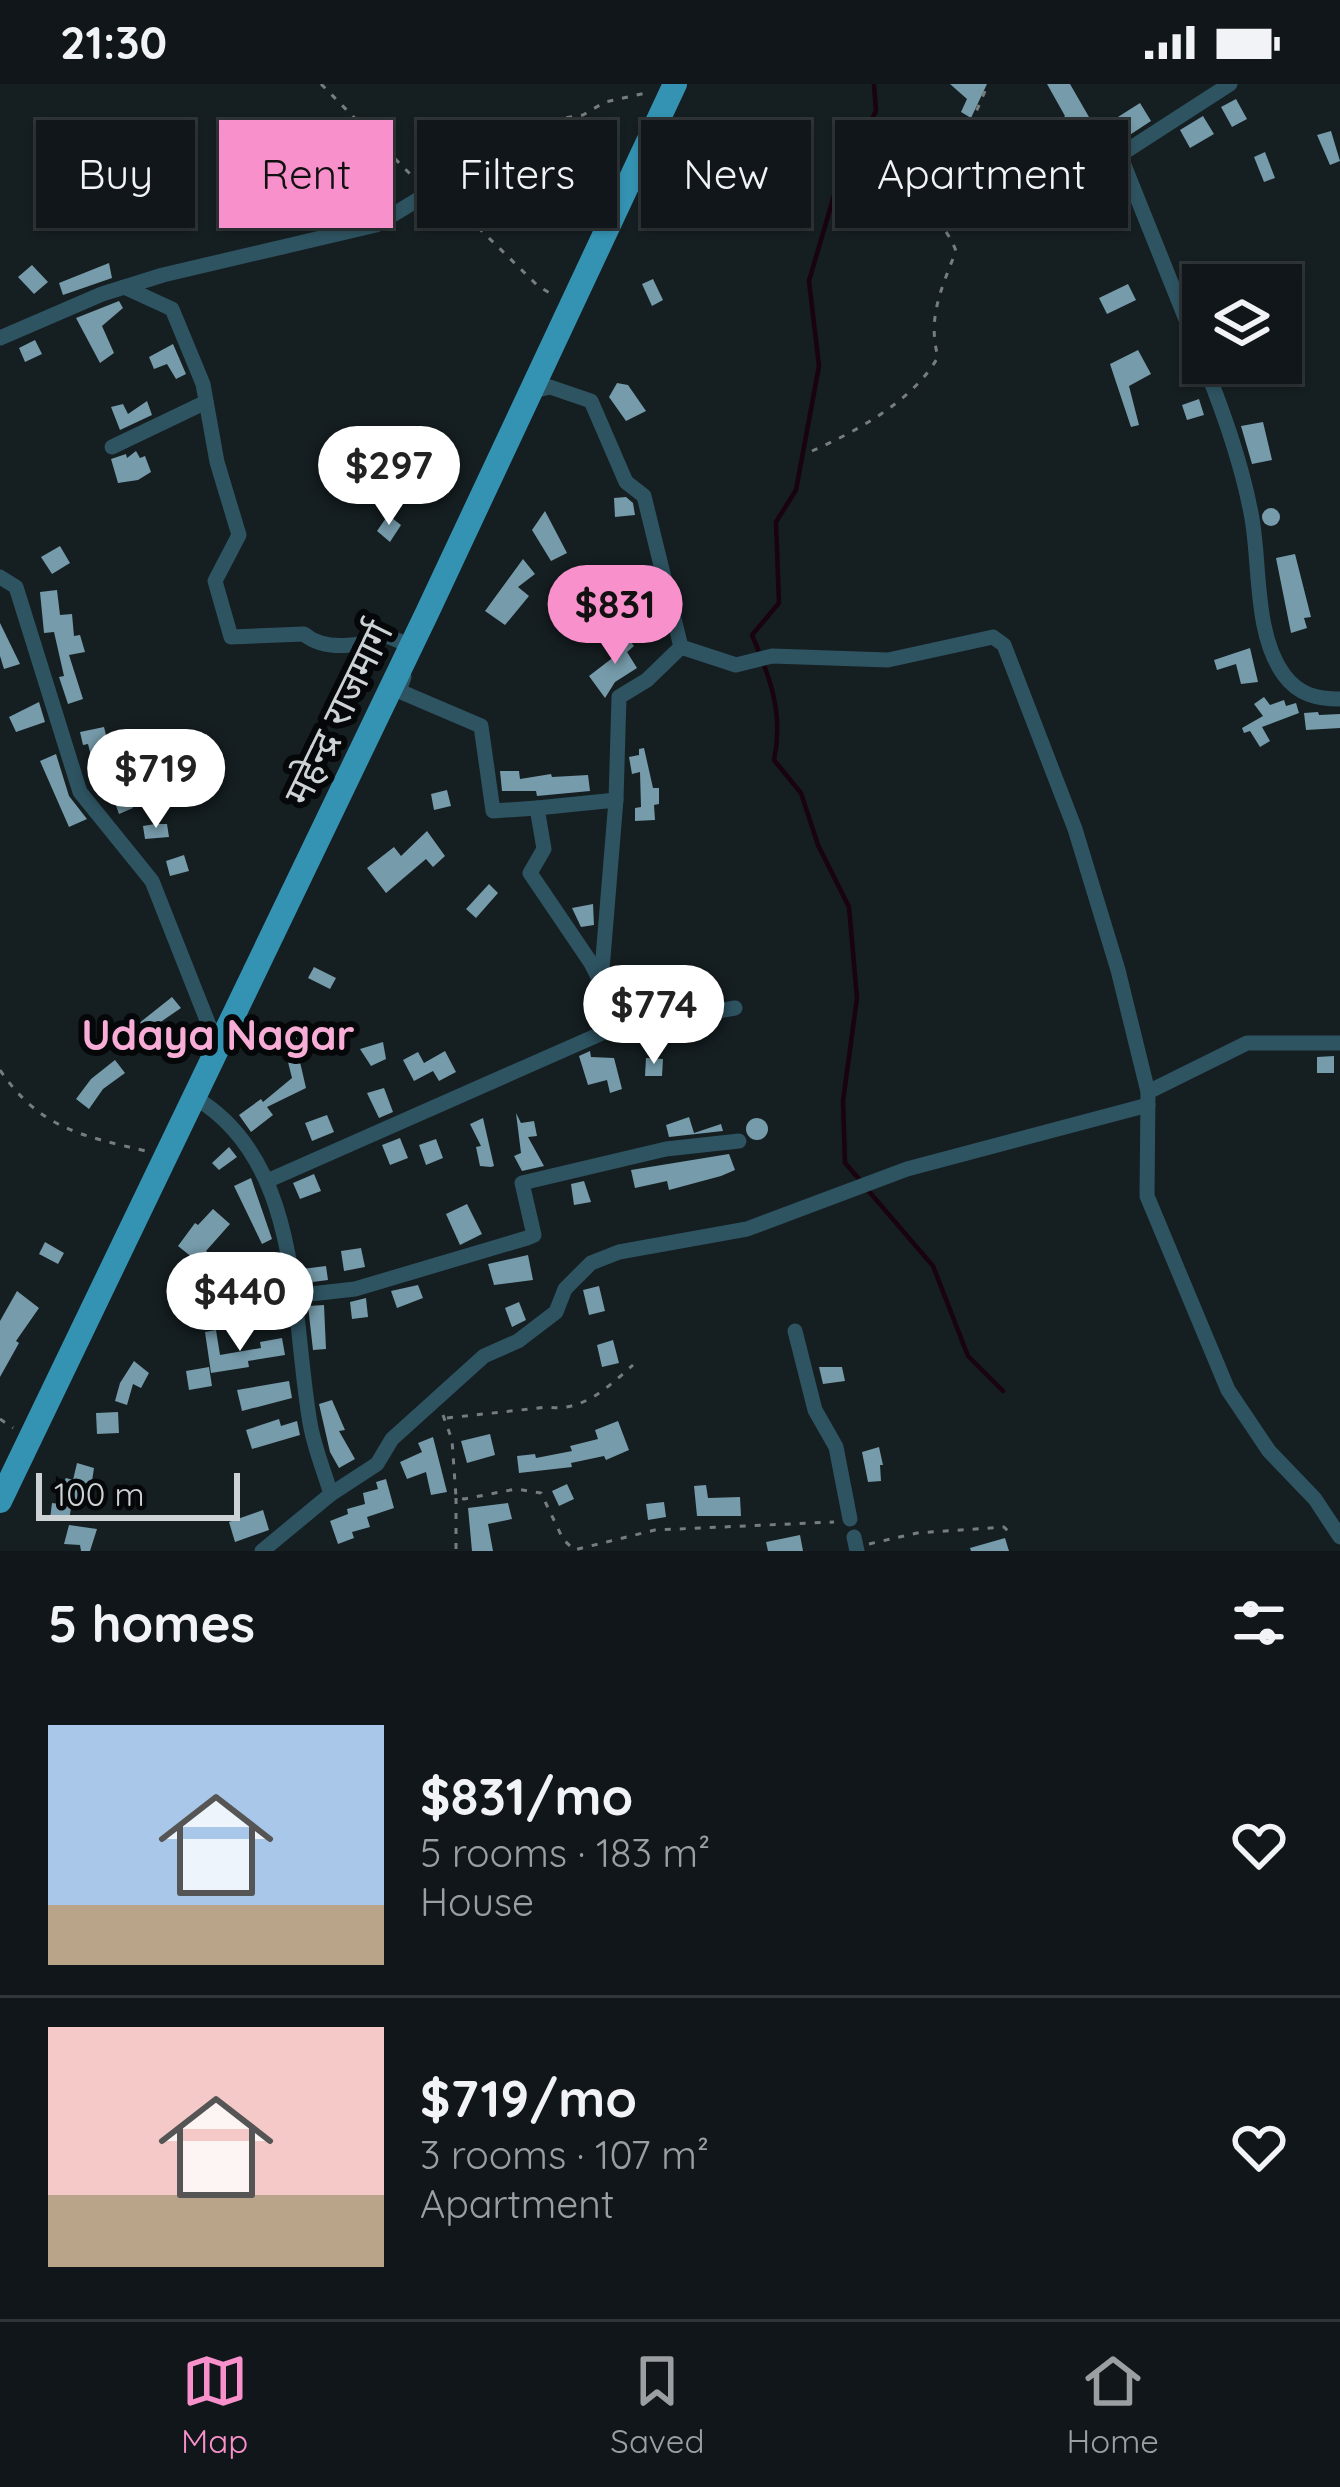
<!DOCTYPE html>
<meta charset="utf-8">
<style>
:root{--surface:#101619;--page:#191f22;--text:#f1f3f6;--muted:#9c9fa2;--line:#303538;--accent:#f890cb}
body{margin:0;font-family:Quicksand,"Noto Sans Devanagari",sans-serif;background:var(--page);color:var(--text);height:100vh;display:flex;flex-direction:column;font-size:45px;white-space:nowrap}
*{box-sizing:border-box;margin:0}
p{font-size:39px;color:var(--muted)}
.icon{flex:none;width:66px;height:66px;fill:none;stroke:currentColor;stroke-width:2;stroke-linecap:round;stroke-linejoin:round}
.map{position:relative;height:1467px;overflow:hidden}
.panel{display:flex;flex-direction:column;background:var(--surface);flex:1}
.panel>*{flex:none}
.top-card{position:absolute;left:36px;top:36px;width:1269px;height:108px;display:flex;gap:24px}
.tools{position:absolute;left:1182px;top:180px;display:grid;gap:24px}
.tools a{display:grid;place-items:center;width:120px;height:120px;border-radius:0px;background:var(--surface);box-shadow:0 3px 9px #0004,0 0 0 3px var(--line);font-size:60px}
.scale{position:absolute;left:36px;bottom:30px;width:204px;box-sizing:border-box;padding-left:12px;border:6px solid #cdd3d5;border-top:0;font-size:33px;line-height:42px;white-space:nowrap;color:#cdd3d5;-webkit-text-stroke:9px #050709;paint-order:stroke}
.price{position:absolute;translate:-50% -102px;padding:0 27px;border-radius:42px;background:#fff;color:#222;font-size:39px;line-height:78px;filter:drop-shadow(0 3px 6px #0008)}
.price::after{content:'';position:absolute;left:50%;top:72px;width:36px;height:27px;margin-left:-18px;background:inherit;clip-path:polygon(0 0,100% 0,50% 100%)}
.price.on{background:var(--accent);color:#111}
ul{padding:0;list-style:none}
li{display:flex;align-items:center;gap:36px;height:300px;padding:0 48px}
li+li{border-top:3px solid var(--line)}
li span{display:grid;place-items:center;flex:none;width:336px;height:240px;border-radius:0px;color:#555}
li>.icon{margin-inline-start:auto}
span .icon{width:144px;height:144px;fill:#fffc;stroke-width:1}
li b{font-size:51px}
h2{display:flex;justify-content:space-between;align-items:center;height:144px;padding:0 48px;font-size:51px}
.chip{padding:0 42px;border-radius:0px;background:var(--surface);box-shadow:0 3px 9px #0004,0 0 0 3px var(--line);font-size:42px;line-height:108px}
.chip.on{background:var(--accent);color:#111}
.status{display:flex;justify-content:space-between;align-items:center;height:84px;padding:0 60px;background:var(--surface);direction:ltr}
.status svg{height:33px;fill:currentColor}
.dock{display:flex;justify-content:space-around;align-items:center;height:168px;border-top:3px solid var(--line);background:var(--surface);font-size:33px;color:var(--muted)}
.dock a{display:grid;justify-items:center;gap:6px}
.dock .on{color:var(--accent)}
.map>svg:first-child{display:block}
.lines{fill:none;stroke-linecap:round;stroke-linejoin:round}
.stream{stroke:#18030f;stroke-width:4.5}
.building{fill:#769baa}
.path{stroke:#757d7f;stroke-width:3;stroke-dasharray:6 9;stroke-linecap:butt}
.minor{stroke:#2e5361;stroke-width:15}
.trunk{stroke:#3493b3;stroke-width:24}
.labels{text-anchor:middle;stroke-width:12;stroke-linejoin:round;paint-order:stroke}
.street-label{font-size:39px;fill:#cdd3d5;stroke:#050709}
.neighbourhood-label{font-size:42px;font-weight:bold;fill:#f7add5;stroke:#050709}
</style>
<div class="status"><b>21:30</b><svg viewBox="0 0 49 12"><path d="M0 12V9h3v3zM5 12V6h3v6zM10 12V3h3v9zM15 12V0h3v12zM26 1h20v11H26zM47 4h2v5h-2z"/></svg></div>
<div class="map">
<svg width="1340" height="1467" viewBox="0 0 1340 1467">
<rect width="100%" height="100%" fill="#151e21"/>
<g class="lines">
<g class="stream">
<path d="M859,1095l-14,-16 -2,-62 14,-103 -8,-91 -31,-62 -17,-52 -27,-33c10,-46 -4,-83 -22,-125l27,-32 -3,-81 20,-32 23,-124 -10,-85 26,-89 41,-81 -2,-27"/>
<polyline points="866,1104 933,1182 968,1272 1003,1307"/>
</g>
</g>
<g class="building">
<polygon points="950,0 987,0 971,34 961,28 967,15"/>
<polygon points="1047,0 1070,0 1089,33 1070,44 1075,48 1052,71 1050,69 1003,114 992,103 1065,32"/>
<polygon points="1236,15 1247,35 1232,43 1221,23"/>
<polygon points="1140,19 1151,37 1122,56 1110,38"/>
<polygon points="1203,32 1214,50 1190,64 1180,46"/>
<polygon points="949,43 957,54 938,67 930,56"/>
<polygon points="1331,47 1340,77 1330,81 1317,51"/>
<polygon points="1265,68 1275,94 1264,98 1254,73"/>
<polygon points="943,96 979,137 966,145 956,129 951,134 929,108"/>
<polygon points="1104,118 1115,129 1101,142 1090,131"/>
<polygon points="861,120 876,129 867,144 852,135"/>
<polygon points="109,179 112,194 63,211 59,199"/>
<polygon points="32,181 48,198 34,210 18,193"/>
<polygon points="653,195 663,216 652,222 642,200"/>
<polygon points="1128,200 1136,216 1107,230 1099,214"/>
<polygon points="119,217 123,224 102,242 114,269 100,279 76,234"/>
<polygon points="35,256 42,270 25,278 19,264"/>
<polygon points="173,260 186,290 176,295 167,280 154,285 149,273"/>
<polygon points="1138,266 1151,290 1129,302 1139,341 1131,343 1110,280"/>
<polygon points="617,299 628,301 646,327 626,337 609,313"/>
<polygon points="1199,315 1204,331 1187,336 1182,321"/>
<polygon points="147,317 152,331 120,346 111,323 123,320 128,330"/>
<polygon points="1263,338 1272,376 1252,380 1241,342"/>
<polygon points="136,367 140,374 145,372 151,388 138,396 118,399 111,375 126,370 127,374"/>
<polygon points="371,372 390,388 382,397 363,381"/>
<polygon points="626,413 633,419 635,431 615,433 614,414"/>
<circle cx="1271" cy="433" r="9"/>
<polygon points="545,427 567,469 551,477 532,446"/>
<polygon points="388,431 401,441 390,458 377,447"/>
<polygon points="60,462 70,479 52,490 41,473"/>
<polygon points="1295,470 1311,533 1304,534 1307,544 1291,549 1276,474"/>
<polygon points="523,475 535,490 518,503 529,512 505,541 485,527"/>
<polygon points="57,506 60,531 72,530 74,552 80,551 85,568 69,571 83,615 68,620 59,593 64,592 54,548 44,549 40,508"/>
<polygon points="643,518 654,533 642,545 630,532"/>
<polygon points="0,539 20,580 4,585 0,572"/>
<polygon points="626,552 634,562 627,568 637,584 615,598 605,614 589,592 615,572 610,564"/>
<polygon points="1250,564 1258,598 1241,600 1236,580 1217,586 1214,576"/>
<polygon points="1264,613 1270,621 1284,616 1286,622 1296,619 1299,629 1262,643 1270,657 1260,663 1250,647 1244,649 1242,644 1263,632 1254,620"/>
<polygon points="39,618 45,638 16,648 9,633"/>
<polygon points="1318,628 1319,631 1340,630 1340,644 1306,646 1304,629"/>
<polygon points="104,643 115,686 133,724 119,730 110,705 100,708 88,660 83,661 80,648"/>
<polygon points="207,650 210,674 175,679 172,657"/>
<polygon points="644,664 653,704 659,704 659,720 654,721 655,736 635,737 635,724 641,723 640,688 632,690 629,673 639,671 639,665"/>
<polygon points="56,670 69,712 87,735 69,743 40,677"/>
<polygon points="500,687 519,687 520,695 551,690 552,693 588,691 590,707 537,712 536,707 502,707"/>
<polygon points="447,706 451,722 434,726 431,710"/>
<polygon points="155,740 167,740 169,753 145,755 143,742"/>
<polygon points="427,747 445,772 433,783 426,775 386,809 367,784 394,763 401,772"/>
<polygon points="184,771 189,787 170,792 166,777"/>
<polygon points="489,800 498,809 476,834 466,825"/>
<polygon points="593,820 594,841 581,843 572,824"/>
<polygon points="314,883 336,894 330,905 308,894"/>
<polygon points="172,913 181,924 146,948 160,960 152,969 123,942 133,933 138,940"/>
<polygon points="295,940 305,962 297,965 306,1004 267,1023 273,1031 251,1048 239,1031 261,1015 263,1018 292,994 288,978 291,977 279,947"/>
<polygon points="383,958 386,975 371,982 360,965"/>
<polygon points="445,967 456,988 439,997 433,987 414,997 403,976 418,968 424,979"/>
<polygon points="590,967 591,973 614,974 622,1005 610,1009 607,996 588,1001 579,972"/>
<polygon points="1334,972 1334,989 1317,989 1317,973"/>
<polygon points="646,974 663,975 662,992 645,992"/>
<polygon points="115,976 125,989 103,1005 89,1025 76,1015 91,995"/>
<polygon points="384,1004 393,1028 379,1034 367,1009"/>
<polygon points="516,1029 521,1039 534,1037 537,1052 528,1053 544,1082 522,1087 514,1072 521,1069"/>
<polygon points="327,1031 334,1048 312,1057 305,1039"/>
<polygon points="689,1033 694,1049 721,1040 723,1047 669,1053 666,1041"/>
<circle cx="757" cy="1045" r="11"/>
<polygon points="483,1034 494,1082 491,1083 480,1082 476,1063 481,1062 470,1040"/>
<polygon points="400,1054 408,1074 390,1081 382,1061"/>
<polygon points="436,1055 443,1074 426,1081 419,1061"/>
<polygon points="229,1063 237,1073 219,1086 212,1079"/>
<polygon points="729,1070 735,1086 721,1092 669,1106 667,1097 635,1104 631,1086"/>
<polygon points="314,1090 321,1107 300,1115 293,1099"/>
<polygon points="251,1094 272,1155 262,1160 234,1102"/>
<polygon points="584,1097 591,1118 574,1121 571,1100"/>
<polygon points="467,1120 482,1150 460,1161 446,1130"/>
<polygon points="213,1125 230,1140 206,1167 212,1172 203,1182 178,1162 195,1139 198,1141"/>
<polygon points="45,1158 64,1169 58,1180 39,1170"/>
<polygon points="361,1164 365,1183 344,1187 341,1167"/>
<polygon points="528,1171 533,1196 494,1201 488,1180"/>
<polygon points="326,1182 328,1196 305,1199 302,1185"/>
<polygon points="418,1201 423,1214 397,1224 391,1207"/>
<polygon points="599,1202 605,1227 589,1231 583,1206"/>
<polygon points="17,1207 39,1224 16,1257 19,1259 0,1293 0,1237"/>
<polygon points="366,1214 368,1233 352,1235 350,1218"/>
<polygon points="519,1218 526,1236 512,1243 505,1224"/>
<polygon points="324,1221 326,1265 313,1266 308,1222"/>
<polygon points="216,1246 220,1271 261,1264 260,1258 282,1254 285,1271 248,1277 249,1283 211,1289 205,1248"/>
<polygon points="613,1256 619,1279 602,1283 597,1261"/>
<polygon points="134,1277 149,1289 141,1304 133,1300 127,1321 115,1317 120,1299"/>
<polygon points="209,1283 212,1302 189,1306 186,1287"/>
<polygon points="819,1283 842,1283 845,1297 823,1300"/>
<polygon points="289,1297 292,1314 242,1327 237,1306"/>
<polygon points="332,1316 345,1346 339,1347 355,1375 339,1384 330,1368 319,1320"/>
<polygon points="118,1328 119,1349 97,1350 96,1329"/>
<polygon points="279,1335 281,1342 297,1337 300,1351 252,1365 246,1346"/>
<polygon points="618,1337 629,1366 606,1376 604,1372 571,1379 572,1383 519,1389 517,1372 535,1370 536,1374 572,1367 570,1362 598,1355 595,1346"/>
<polygon points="490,1350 495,1371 467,1379 461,1357"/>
<polygon points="433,1353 447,1408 431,1411 426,1388 407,1395 400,1378 422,1368 418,1359"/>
<polygon points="879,1363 883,1381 880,1381 881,1397 868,1398 862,1368"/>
<polygon points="77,1379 94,1384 89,1417 72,1417 69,1437 50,1435 52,1419 60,1420 61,1403 66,1394 73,1396"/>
<polygon points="386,1395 394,1424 367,1433 370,1443 352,1448 354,1454 338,1460 330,1437 348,1430 347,1425 365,1420 363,1409 378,1405 376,1398"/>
<polygon points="567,1400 574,1415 559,1422 552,1407"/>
<polygon points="706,1401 708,1414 740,1413 741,1432 697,1432 694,1402"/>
<polygon points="664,1418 666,1433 648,1436 646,1420"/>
<polygon points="508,1419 512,1435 488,1440 493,1467 472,1467 468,1424"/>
<polygon points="263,1426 269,1446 235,1458 229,1438"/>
<polygon points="69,1441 97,1445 90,1467 81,1467 80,1461 64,1460"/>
<polygon points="800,1451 803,1467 768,1467 766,1458"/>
<polygon points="1005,1454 1009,1467 971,1467 970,1464"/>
</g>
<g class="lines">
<g class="path">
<polyline points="321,0 417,97"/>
<polyline points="448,95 513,50 546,37 583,31 605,18 650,8"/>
<polyline points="446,112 538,202 553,211"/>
<path d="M812,367c45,-20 101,-50 126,-94 -11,-39 4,-70 18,-106 -10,-27 -34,-43 -35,-71l27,-2 40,-94"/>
<path d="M0,986c39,58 82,66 146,81"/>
<polyline points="443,1331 452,1356 456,1413 464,1415 516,1405 541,1409 563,1455 574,1466 655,1446 834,1438"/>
<path d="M447,1334l101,-11c35,5 60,-20 85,-42"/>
<polyline points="0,1335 13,1344"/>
<polyline points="456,1414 456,1467"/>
<polyline points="869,1460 917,1449 1004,1443 1010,1449"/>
</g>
<g class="minor">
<path d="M124,203l48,22 31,75 14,78 22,73 -24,46 16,56 73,-3c21,18 58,12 83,2l22,9"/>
<polyline points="0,254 102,210 163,191 376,141 437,104"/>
<polyline points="1203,278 1120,71 1230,0"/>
<path d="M1204,279c19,49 37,98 47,150 10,49 2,119 33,162 15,20 33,24 56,24"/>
<polyline points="529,308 550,303 591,317 626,398 644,412 681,563 647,596 619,613 616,716 601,898"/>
<polyline points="112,363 206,318"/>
<polyline points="0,493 16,503 80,708 152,797 218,964"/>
<polyline points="681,563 736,581 772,572 888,576 993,553 1004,561 1075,745 1118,886 1148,1008"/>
<polyline points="404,593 399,607 481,642 493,727 537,724 544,765 530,789 591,879 624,944"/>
<polyline points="537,724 616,716"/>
<polyline points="1340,959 1247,959 1148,1008 1147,1112 1228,1306 1269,1367 1315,1415 1340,1453"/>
<path d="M194,1013c109,64 97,217 116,326 4,24 14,48 21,71l-69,57"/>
<polyline points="267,1097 607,947 735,924"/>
<polyline points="217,1206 289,1178"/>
<polyline points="293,1212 355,1205 527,1154 534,1151 522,1099 666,1065 739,1057"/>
<polyline points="795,1247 815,1326 836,1363 850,1435"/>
<polyline points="331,1410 377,1380 392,1355 484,1272 518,1257 556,1228 565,1205 591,1179 619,1168 747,1145 907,1085 1148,1021"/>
<polyline points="854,1453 857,1467"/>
</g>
<polyline class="trunk" points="0,1417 427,529 675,0"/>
</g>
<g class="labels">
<g class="street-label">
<text transform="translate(338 629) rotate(-64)" y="14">महेन्द्र राजमार्ग</text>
</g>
<g class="neighbourhood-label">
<text x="218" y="966">Udaya Nagar</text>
</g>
</g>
</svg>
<div class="tools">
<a><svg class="icon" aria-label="layers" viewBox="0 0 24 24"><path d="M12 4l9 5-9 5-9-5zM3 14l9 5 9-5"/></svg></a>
</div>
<div class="scale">100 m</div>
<b class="price" style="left:389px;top:444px">$297</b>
<b class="price on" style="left:615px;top:583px">$831</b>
<b class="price" style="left:156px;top:747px">$719</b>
<b class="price" style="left:654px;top:983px">$774</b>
<b class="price" style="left:240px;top:1270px">$440</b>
<div class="top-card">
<a class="chip">Buy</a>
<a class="chip on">Rent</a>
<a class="chip">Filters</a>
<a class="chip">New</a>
<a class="chip">Apartment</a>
</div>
</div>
<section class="panel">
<h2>5 homes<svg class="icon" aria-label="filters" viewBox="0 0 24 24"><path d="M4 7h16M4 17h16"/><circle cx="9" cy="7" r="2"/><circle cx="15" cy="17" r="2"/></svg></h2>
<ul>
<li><span style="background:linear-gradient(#a9c7e8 75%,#b9a48a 0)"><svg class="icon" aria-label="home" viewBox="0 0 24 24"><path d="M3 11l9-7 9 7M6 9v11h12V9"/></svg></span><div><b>$831/mo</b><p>5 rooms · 183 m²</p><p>House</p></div><svg class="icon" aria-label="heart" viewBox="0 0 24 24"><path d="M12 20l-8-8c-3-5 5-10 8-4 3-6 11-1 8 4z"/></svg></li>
<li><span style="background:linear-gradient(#f6c9c9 70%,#b9a48a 0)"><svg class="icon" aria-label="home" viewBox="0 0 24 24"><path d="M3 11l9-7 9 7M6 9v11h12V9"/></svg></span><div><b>$719/mo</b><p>3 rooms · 107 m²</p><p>Apartment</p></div><svg class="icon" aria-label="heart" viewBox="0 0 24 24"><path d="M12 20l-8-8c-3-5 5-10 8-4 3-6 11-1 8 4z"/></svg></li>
</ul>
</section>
<nav class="dock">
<a class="on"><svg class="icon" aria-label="map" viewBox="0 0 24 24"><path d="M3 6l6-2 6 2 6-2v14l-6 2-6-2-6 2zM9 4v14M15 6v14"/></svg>Map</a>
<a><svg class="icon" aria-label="saved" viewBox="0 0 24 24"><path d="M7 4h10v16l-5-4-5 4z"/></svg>Saved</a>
<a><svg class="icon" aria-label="home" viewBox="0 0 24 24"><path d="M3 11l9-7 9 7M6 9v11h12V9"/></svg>Home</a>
</nav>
